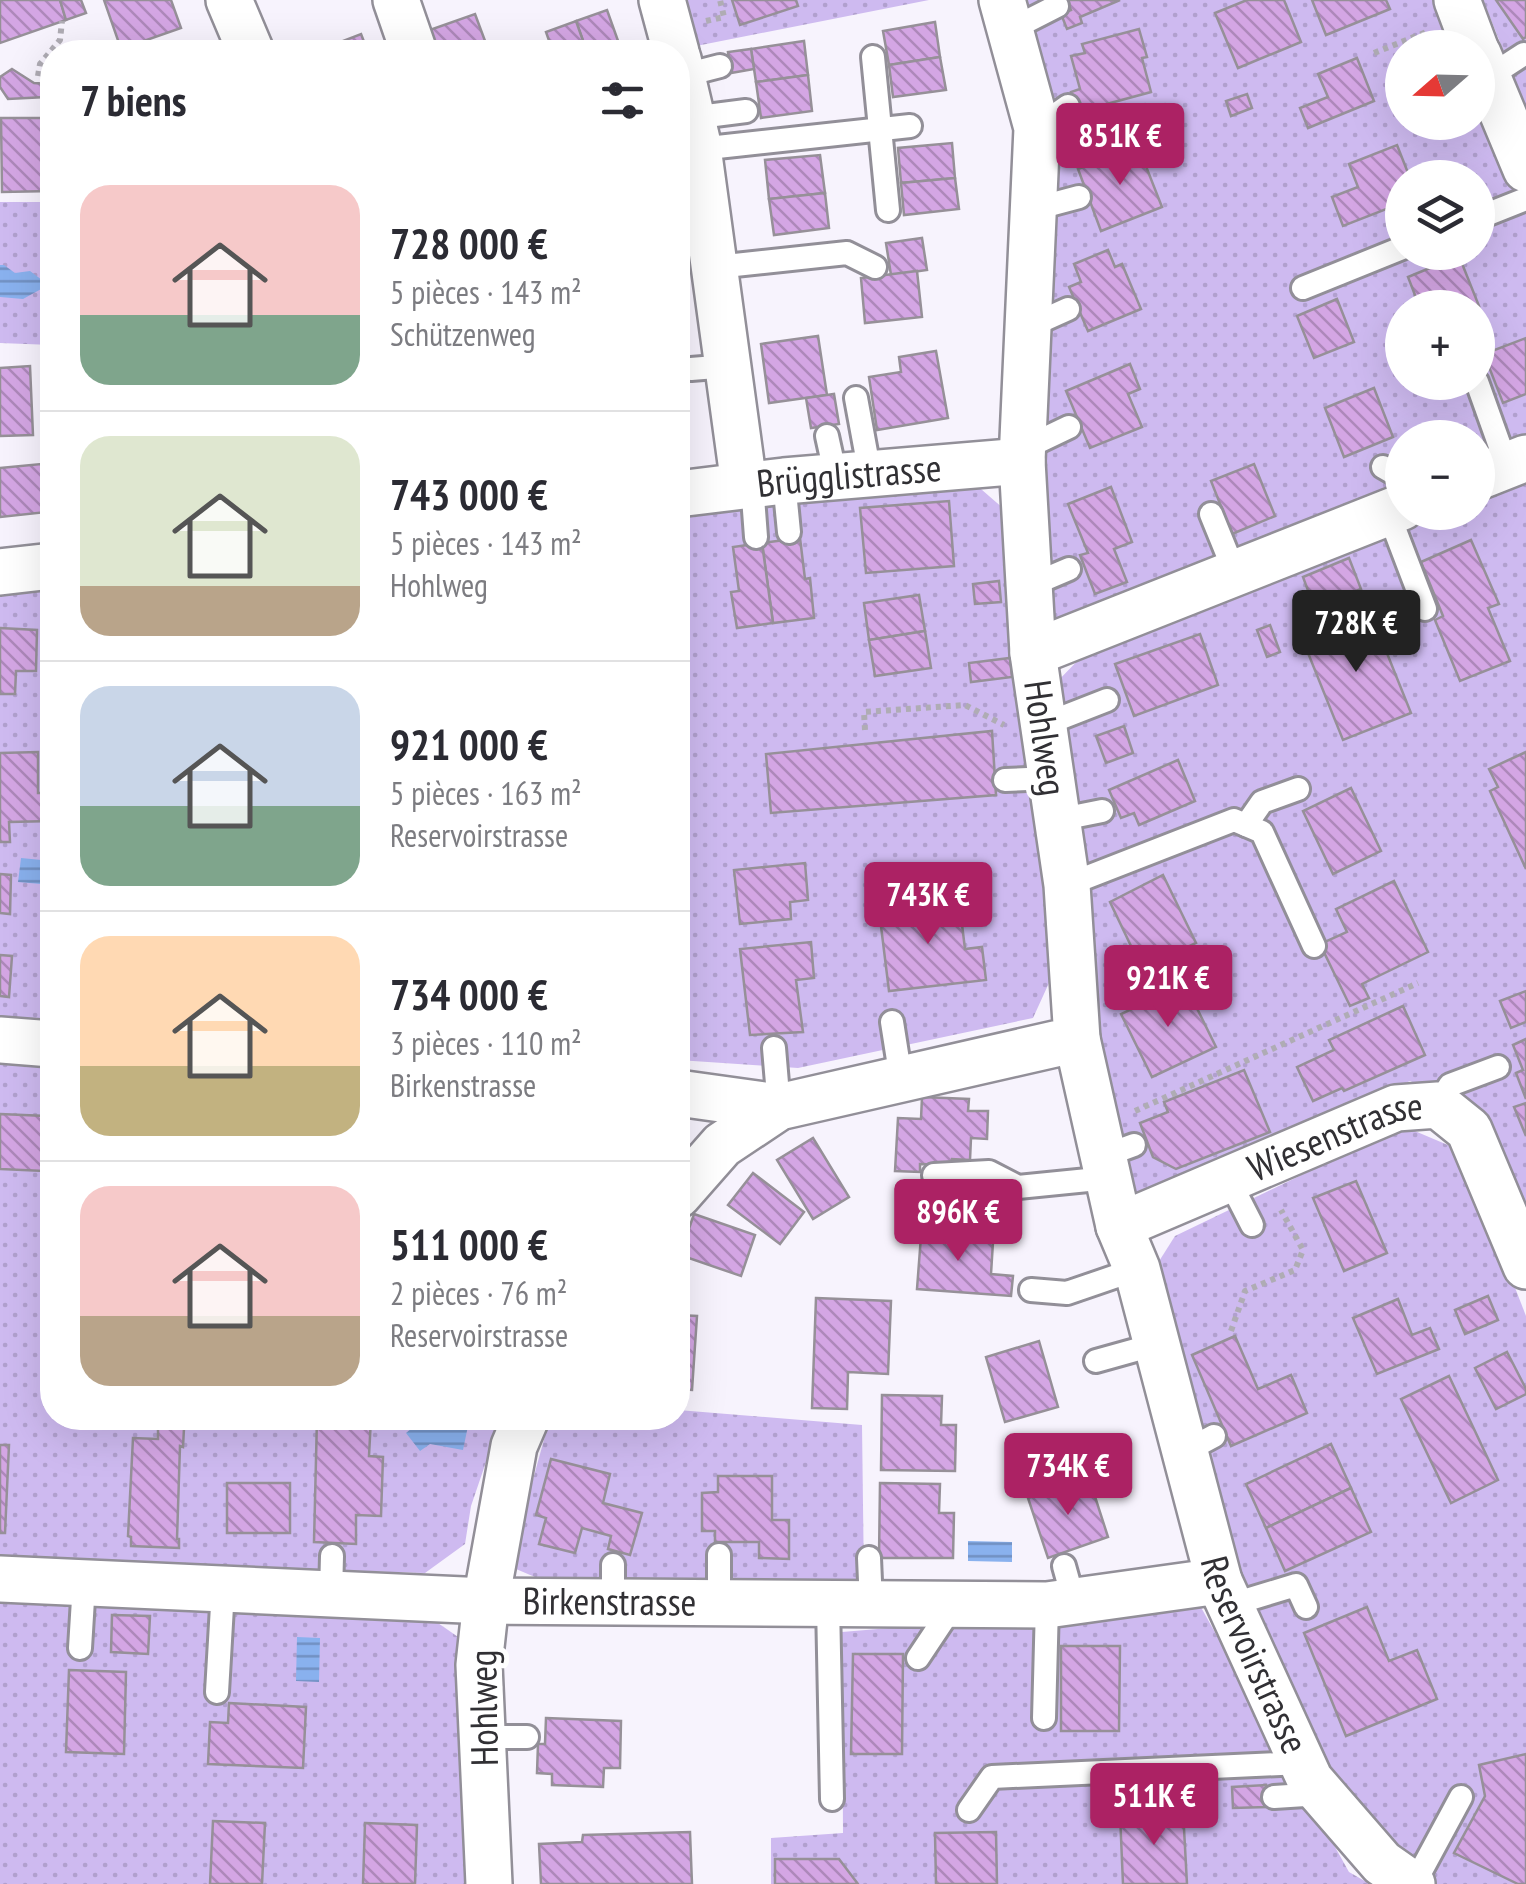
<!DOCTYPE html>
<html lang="fr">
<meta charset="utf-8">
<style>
:root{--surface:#fff;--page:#f7f7f7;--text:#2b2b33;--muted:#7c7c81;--line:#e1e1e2;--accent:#ac2264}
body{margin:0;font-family:"PT Sans Narrow",sans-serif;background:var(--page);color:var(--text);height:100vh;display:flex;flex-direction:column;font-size:38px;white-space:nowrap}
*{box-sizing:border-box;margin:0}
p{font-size:32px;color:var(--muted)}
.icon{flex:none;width:55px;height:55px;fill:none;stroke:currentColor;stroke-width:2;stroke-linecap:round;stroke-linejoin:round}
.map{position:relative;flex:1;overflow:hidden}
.drawer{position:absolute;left:40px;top:40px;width:650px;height:1390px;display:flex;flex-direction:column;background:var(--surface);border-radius:40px;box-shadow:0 10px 40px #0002}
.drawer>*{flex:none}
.needle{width:65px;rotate:250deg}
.buttons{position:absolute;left:1385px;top:30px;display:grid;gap:20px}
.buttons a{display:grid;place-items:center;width:110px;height:110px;border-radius:50%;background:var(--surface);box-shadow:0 10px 40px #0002;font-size:50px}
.price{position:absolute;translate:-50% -85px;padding:0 22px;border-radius:10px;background:var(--accent);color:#fff;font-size:32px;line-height:65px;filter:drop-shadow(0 2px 5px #0008)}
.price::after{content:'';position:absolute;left:50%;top:60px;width:30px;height:22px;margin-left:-15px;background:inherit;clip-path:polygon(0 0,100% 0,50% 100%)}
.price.on{background:#222;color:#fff}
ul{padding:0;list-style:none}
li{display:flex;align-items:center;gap:30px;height:250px;padding:0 40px}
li+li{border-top:2px solid var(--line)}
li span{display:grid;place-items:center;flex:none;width:280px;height:200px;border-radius:30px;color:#555}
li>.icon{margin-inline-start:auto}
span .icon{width:120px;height:120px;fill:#fffc;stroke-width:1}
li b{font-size:42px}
h2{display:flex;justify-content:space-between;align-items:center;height:120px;padding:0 40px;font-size:42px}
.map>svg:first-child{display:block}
.garden{fill:url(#garden-dots);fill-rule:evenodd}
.water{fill:url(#water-rules)}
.building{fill:url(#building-back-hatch);stroke:#969098;stroke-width:2.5}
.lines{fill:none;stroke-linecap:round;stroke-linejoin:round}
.lane-casing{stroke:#928f98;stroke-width:28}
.street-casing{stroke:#928f98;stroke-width:50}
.path{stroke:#afacb4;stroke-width:6;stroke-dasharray:5 5;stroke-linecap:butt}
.lane{stroke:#fff;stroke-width:22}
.street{stroke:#fff;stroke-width:45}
.labels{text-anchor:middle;stroke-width:10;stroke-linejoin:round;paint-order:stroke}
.street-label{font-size:38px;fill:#313034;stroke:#fff}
</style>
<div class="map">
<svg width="1526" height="1884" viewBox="0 0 1526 1884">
<defs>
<pattern id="garden-dots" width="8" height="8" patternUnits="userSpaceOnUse" patternTransform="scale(2.5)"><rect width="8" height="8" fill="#cebaf0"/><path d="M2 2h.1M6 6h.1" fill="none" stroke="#b1a0ce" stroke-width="1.8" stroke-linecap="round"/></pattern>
<pattern id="water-rules" width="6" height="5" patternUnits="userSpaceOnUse" patternTransform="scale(2.5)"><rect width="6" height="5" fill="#89b1ee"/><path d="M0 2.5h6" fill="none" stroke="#7190c2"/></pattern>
<pattern id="building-back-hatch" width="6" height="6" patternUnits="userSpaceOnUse" patternTransform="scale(2.5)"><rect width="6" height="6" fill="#d4a6e4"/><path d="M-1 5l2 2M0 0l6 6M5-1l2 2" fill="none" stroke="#ad88ba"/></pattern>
</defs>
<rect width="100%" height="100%" fill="#f7f3fd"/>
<g class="garden">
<polygon points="671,0 929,0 686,48"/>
<path d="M1021,0h420l20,47 -59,1v74h76v-35l48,116v242l-48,19v-26h-76v55l-355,138 -9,-206 22,-291zM1402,178h76v74h-76zM1402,308h76v74h-76z"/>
<polygon points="1483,0 1526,0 1526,107"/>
<polygon points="0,202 46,202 52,254 52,345 0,343"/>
<polygon points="974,483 1004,509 1009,647 1059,961 1033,1018 798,1068 678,1060 678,513"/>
<polygon points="1526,483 1526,1209 1485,1116 1410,1081 1132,1208 1097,1038 1053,686 1086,652 1449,513 1478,512 1478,502"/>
<polygon points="52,586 52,1024 0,1020 0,592"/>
<polygon points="0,1061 52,1064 52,1418 501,1418 471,1506 465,1544 425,1573 0,1561"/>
<polygon points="1403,1126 1462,1151 1526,1316 1526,1884 1435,1884 1426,1879 1351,1810 1247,1611 1156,1266 1175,1236"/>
<polygon points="678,1410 862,1425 864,1583 549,1583 509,1566 550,1418 678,1418"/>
<polygon points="0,1596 425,1614 461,1639 470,1884 0,1884"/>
<polygon points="1198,1602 1349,1872 1370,1884 771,1884 771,1838 843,1833 842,1632"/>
</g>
<g class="water">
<polygon points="0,265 4,265 15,273 30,271 42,280 43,288 23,299 0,297"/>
<polygon points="21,858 52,861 52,885 18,882"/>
<polygon points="424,1418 468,1426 463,1450 430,1444 420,1451 406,1433"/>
<polygon points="968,1541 1012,1542 1012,1562 968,1561"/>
<polygon points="297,1637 320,1638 319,1682 296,1681"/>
</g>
<g class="building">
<polygon points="0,0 60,0 66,20 0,43"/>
<polygon points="60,0 81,0 86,13 66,20"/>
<polygon points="104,0 171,0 181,28 121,49"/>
<polygon points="732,0 796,0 798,6 740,25"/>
<polygon points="1067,0 1120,0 1080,17 1082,23 1067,29 1061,14 1071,10"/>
<polygon points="1247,0 1284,0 1301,42 1238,68 1215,13"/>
<polygon points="1312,0 1386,0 1390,9 1326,35"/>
<polygon points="1496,0 1526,0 1526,37 1523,39"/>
<polygon points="607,10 622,52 587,52 576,21"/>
<polygon points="475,14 488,49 479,52 431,52 424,32"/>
<polygon points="576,21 587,52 553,52 546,32"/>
<polygon points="935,22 940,57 889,65 883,31"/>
<polygon points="1139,29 1147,57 1142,58 1151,92 1077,112 1071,92 1080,89 1071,56 1085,53 1082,44"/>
<polygon points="361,34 368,52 332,52 330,46"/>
<polygon points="804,41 808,75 756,82 751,49"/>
<polygon points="751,49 754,69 731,73 728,52"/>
<polygon points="940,57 946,90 893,97 889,65"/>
<polygon points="1357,58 1374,101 1308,128 1300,108 1328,97 1318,74"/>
<polygon points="12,69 34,83 49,84 46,97 8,99 0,87 0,77"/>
<polygon points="808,75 812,111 761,118 756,82"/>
<polygon points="1247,94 1252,108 1231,116 1226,101"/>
<polygon points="1,118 52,118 52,191 2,192"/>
<polygon points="952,143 955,178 901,183 898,148"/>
<polygon points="1397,145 1410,178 1402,178 1402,203 1343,226 1332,197 1358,187 1349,164"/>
<polygon points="1138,146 1162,207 1101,231 1078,169"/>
<polygon points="820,155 825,193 769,199 765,160"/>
<polygon points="955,178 959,209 904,215 901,183"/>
<polygon points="825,193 829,228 774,235 769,199"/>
<polygon points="922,238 927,270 891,275 886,243"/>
<polygon points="1108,250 1115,267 1122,264 1141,309 1088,331 1069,287 1081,282 1074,264"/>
<polygon points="1459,256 1479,306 1420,308 1408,277"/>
<polygon points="917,271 922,317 865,323 861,278"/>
<polygon points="1337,299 1354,342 1314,358 1297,316"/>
<polygon points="818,336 827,395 769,403 761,344"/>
<polygon points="1526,338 1526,394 1503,403 1484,354"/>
<polygon points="936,351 948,418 877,430 869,377 901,372 899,357"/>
<polygon points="1130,364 1140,389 1128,394 1142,427 1090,448 1066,391"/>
<polygon points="30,366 33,435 0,436 0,368"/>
<polygon points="1374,388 1393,437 1344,457 1325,408"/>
<polygon points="834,394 839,424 811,428 806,398"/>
<polygon points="41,464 47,512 0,517 0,468"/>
<polygon points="1254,464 1275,516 1232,534 1211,481"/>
<polygon points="1111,487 1132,542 1114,549 1127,582 1095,594 1080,555 1088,553 1068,504"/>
<polygon points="949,501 954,566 866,573 860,508"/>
<polygon points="800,538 805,579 810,578 814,618 773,623 762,543"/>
<polygon points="1471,540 1499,604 1488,608 1510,661 1460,681 1435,620 1443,616 1421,562"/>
<polygon points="762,543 773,623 737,628 731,592 739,591 733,547"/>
<polygon points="1349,558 1361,589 1314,607 1303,577"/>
<polygon points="999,581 1001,602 975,604 973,584"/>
<polygon points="919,595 925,631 869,640 864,603"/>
<polygon points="1370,611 1411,713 1343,740 1302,638"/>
<polygon points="1270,625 1280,652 1267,657 1257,630"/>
<polygon points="0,628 37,630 36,671 16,671 15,694 0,694"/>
<polygon points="925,631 931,668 875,676 869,640"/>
<polygon points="1200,634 1218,685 1134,716 1115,664"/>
<polygon points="1010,658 1012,677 971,682 969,663"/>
<polygon points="1124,726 1133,753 1106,763 1096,736"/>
<polygon points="992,731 996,795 771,813 766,754"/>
<polygon points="38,752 38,793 52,793 52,821 9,822 10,842 0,842 0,753"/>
<polygon points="1526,752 1526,869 1490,791 1498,787 1489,769"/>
<polygon points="1178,760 1195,801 1139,825 1134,813 1121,818 1109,790"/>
<polygon points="1351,788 1381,851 1333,874 1303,811"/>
<polygon points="805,863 808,900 790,902 791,919 740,924 734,870"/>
<polygon points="0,874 11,875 10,914 0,913"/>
<polygon points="1163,875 1196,943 1142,969 1110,902"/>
<polygon points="1394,881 1428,952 1362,984 1369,998 1350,1006 1320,944 1347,932 1336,909"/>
<polygon points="959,900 965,949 982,947 986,980 889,991 879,910"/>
<polygon points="811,942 814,978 796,980 803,1032 750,1035 740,949"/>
<polygon points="0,955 12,956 9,997 0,996"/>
<polygon points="1185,984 1216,1047 1152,1077 1121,1014"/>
<polygon points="1526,991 1526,1022 1511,1028 1500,1001"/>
<polygon points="1403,1006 1425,1055 1344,1091 1342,1088 1313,1101 1297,1067 1334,1050 1329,1040"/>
<polygon points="1526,1039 1526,1099 1516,1073 1523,1070 1513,1045"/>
<polygon points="1244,1070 1270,1132 1176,1169 1153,1157 1140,1123 1168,1112 1164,1102"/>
<polygon points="922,1097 969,1099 968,1111 988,1111 987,1139 971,1138 970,1160 952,1159 951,1165 920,1164 920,1172 895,1171 898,1118 921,1119"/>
<polygon points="1526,1103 1526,1136 1514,1107"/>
<polygon points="0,1114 46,1116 44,1171 0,1169"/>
<polygon points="813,1138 849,1197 813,1219 777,1160"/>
<polygon points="753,1173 804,1212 780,1244 728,1205"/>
<polygon points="1356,1181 1387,1253 1344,1271 1313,1198"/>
<polygon points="694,1214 755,1235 741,1276 680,1255"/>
<polygon points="922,1223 958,1226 957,1239 993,1242 991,1274 1013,1276 1011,1296 917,1289"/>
<polygon points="1488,1296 1498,1320 1465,1334 1455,1310"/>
<polygon points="816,1298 891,1301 888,1374 848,1372 847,1409 812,1408"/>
<polygon points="1398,1299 1412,1335 1430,1328 1439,1349 1377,1374 1353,1318"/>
<polygon points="678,1315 697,1316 692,1390 678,1389"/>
<polygon points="1235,1336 1258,1389 1291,1375 1307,1413 1231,1446 1192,1355"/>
<polygon points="1039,1341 1058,1407 1005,1422 986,1357"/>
<polygon points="1507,1352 1526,1389 1526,1394 1496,1409 1475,1368"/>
<polygon points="1449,1376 1498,1480 1451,1503 1401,1399"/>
<polygon points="882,1395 942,1396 941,1425 956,1425 955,1471 881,1470"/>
<polygon points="317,1418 371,1418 369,1456 383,1457 381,1516 356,1515 356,1544 314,1542"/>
<polygon points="158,1427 184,1428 183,1447 180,1446 177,1539 179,1539 179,1548 131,1546 131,1537 128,1536 133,1438 158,1439"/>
<polygon points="1331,1444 1351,1488 1266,1528 1246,1484"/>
<polygon points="0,1445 9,1445 5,1533 0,1533"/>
<polygon points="551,1459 610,1474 603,1503 642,1513 630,1555 608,1549 611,1536 582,1528 575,1553 539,1544 546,1518 536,1515"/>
<polygon points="718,1476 772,1476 772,1520 789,1520 789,1559 759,1558 759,1542 715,1542 715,1531 702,1531 702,1493 718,1492"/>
<polygon points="1089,1478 1108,1537 1048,1558 1028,1498"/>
<rect x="227" y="1483" width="63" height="50"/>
<polygon points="880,1483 940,1484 939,1513 954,1513 953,1558 879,1558"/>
<polygon points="1351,1488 1371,1532 1285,1571 1266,1528"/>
<polygon points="1367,1607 1389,1661 1417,1650 1437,1699 1346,1736 1304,1633"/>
<polygon points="112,1615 150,1616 148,1654 111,1652"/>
<polygon points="1061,1646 1120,1646 1119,1731 1061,1731"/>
<polygon points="853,1654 903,1654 902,1754 851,1754"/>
<polygon points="69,1670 126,1672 124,1754 66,1752"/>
<polygon points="229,1703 306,1707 303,1768 208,1764 210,1722 228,1723"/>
<polygon points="546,1718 621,1721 620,1768 604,1768 603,1787 552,1785 552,1774 537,1773 538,1744 545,1744"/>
<polygon points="1526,1754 1526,1884 1518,1884 1454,1853 1485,1796 1479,1765"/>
<polygon points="1266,1785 1267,1807 1233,1808 1232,1787"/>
<polygon points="1183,1810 1187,1884 1123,1884 1120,1814"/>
<polygon points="213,1821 265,1823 262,1884 210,1884"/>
<polygon points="365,1823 417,1825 415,1884 363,1884"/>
<polygon points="690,1832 692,1884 541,1884 539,1844 582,1842 583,1835"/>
<polygon points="996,1832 997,1884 936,1884 935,1833"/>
<polygon points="775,1859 839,1859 858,1884 775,1884"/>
</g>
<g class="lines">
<g class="lane-casing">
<g id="lane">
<polyline points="1010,30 1057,6"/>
<polyline points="873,57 888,210"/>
<polyline points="681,76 720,66"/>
<polyline points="1487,78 1524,54"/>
<polyline points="691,118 746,111"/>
<polyline points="1037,128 1068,106"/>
<polyline points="690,150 910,126"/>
<polyline points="1034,209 1079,197"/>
<polyline points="1478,218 1526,199"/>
<polyline points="716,267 847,253 875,267"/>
<polyline points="1303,288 1402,248"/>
<polyline points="1028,327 1068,309"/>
<polyline points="691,369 728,366"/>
<polyline points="1477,382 1507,466"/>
<polyline points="856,398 870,474"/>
<polyline points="827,436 836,477"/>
<polyline points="1023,449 1069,427"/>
<polyline points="1383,467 1402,478"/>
<polyline points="784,481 789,532"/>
<polyline points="752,484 756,537"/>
<polyline points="1388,512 1425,609"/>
<polyline points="1211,514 1235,573"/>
<polyline points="1029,586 1069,569"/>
<polyline points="1043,725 1107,700"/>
<polyline points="1005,780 1051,778"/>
<polyline points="1057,820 1102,811"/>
<polyline points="1246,825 1262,802 1298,789"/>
<polyline points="1067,885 1234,820 1262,832 1314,946"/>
<polyline points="892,1022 901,1079"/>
<polyline points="774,1048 779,1107"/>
<polyline points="1438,1105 1450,1085 1498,1067"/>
<polyline points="1104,1156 1134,1145"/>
<polyline points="934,1175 989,1172 1018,1187 1108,1178"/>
<polyline points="1229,1180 1252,1225"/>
<polyline points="1031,1290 1067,1293 1137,1269"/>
<polyline points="1096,1361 1157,1344"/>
<polyline points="1186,1451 1214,1436"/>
<polyline points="869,1558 871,1604"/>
<polyline points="1064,1566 1074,1602"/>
<polyline points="331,1594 332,1556"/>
<polyline points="613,1602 613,1565"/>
<polyline points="719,1603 719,1555"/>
<polyline points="828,1604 832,1799"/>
<polyline points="1230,1605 1296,1585 1306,1607"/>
<polyline points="80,1648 84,1583"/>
<polyline points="918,1658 954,1604"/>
<polyline points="217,1692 223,1589"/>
<polyline points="1044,1718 1047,1605"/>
<polyline points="482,1737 527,1737"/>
<polyline points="1274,1797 1321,1794"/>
<polyline points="969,1810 992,1777 1302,1763"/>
<polyline points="1414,1884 1461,1797"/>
</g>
</g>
<g class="street-casing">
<g id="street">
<polyline points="229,0 251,52"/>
<polyline points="396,0 414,52"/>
<polyline points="662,0 676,52"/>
<polyline points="1457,0 1475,48"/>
<polyline points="1478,54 1526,169"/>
<polyline points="678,59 697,140 744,485"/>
<polyline points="1478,477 1526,458"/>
<path id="s1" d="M678,494l106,-13 238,-20"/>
<polyline points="0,572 52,566"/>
<polyline points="1033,653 1402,507"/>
<path id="s2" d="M1077,1039l42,187 18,43 82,312 91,199 72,83 30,21"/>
<polyline points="0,1040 52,1044"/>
<polyline points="678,1093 779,1107"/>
<polyline points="678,1195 722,1145 779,1107 1077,1039 1067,885 1033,653 1022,461 1037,128 1002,0"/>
<path id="s3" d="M1119,1226l277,-118 42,-3 31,25 57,136"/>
<path id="s4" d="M0,1579l486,22 561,4 172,-24"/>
<polyline points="489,1884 479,1665 486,1601 514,1446 526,1418"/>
</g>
</g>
<g class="path">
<polyline points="706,21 724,17 720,0"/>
<polyline points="1374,53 1429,31"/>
<polyline points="38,76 40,64 60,40 62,21"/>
<polyline points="865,730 864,712 965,705 1004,725"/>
<polyline points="1135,1111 1418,983"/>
<polyline points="1231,1331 1245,1291 1295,1270 1303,1250 1281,1210"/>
</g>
<use href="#lane" class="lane"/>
<use href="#street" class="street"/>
</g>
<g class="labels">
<g class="street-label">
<text dy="13" stroke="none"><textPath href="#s1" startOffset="172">Brügglistrasse</textPath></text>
<text transform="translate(1045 738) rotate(82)" y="13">Hohlweg</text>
<text dy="13" stroke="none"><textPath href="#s3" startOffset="235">Wiesenstrasse</textPath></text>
<text dy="13" stroke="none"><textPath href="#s4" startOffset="610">Birkenstrasse</textPath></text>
<text dy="13" stroke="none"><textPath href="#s2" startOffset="642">Reservoirstrasse</textPath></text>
<text transform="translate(484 1708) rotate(-91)" y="13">Hohlweg</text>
</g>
</g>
</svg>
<div class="buttons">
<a><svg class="needle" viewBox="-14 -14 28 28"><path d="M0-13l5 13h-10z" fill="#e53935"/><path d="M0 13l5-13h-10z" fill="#7c7c81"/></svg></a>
<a><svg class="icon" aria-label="layers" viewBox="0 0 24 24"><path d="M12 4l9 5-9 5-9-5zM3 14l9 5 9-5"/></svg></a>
<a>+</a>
<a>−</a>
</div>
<b class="price" style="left:1120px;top:188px">851K €</b>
<b class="price on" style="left:1356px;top:675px">728K €</b>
<b class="price" style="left:928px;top:947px">743K €</b>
<b class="price" style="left:1168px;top:1030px">921K €</b>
<b class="price" style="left:958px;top:1264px">896K €</b>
<b class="price" style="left:1068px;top:1518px">734K €</b>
<b class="price" style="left:1154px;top:1848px">511K €</b>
<section class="drawer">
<h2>7 biens<svg class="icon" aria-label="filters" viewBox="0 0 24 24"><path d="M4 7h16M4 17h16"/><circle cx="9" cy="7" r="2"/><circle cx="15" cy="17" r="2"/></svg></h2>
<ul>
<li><span style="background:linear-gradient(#f6c9c9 65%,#7fa58c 0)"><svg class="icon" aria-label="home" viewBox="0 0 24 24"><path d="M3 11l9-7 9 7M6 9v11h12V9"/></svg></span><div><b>728 000 €</b><p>5 pièces · 143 m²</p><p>Schützenweg</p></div></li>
<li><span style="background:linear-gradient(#dfe7d0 75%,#b9a48a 0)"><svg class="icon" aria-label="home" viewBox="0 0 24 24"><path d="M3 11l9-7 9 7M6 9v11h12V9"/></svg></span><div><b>743 000 €</b><p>5 pièces · 143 m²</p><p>Hohlweg</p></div></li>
<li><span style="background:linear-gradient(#c9d6e8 60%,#7fa58c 0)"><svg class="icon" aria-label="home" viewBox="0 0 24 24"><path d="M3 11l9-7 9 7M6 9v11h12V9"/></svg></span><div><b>921 000 €</b><p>5 pièces · 163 m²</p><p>Reservoirstrasse</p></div></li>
<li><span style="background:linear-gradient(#ffd9b3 65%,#c2b280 0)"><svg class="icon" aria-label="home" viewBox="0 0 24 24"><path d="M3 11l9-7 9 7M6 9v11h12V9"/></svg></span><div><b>734 000 €</b><p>3 pièces · 110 m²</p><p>Birkenstrasse</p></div></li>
<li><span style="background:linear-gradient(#f6c9c9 65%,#b9a48a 0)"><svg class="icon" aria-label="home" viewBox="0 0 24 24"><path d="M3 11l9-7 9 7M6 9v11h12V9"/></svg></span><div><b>511 000 €</b><p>2 pièces · 76 m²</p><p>Reservoirstrasse</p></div></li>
</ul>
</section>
</div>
